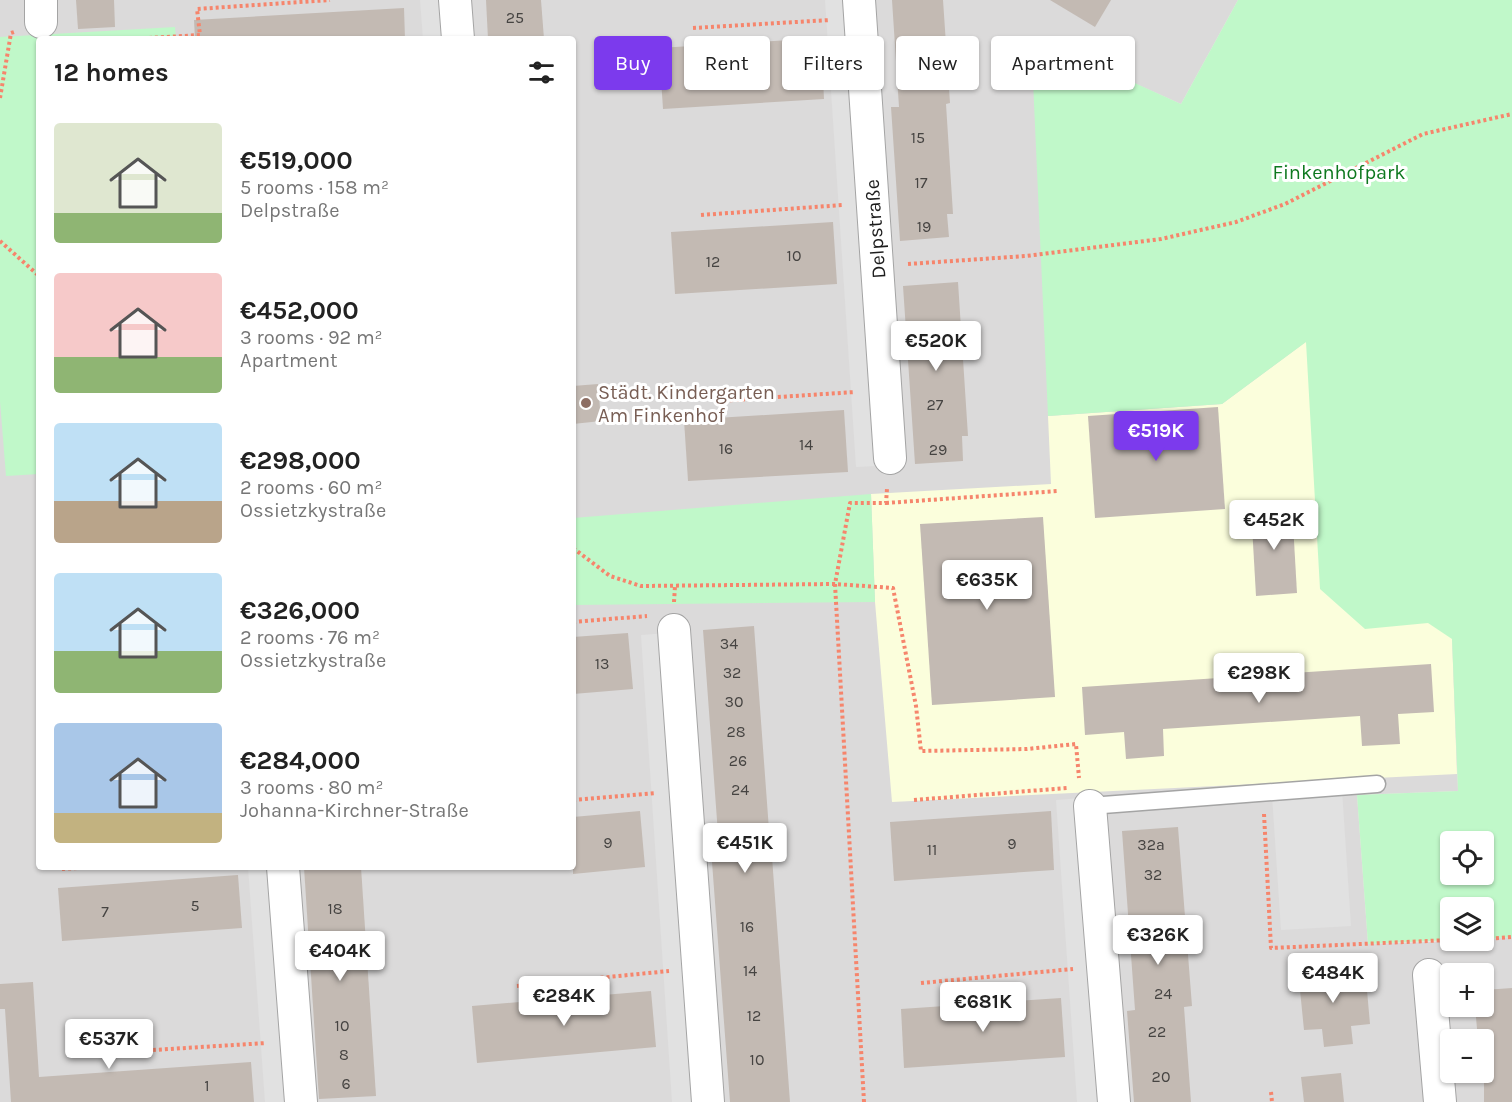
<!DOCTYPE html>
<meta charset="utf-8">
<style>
:root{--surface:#fff;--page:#f2f2f2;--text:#222;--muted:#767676;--accent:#7c3aed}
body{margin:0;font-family:Karla,sans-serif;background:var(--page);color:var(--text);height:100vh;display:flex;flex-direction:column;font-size:22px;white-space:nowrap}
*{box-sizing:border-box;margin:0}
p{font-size:20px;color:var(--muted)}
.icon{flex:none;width:33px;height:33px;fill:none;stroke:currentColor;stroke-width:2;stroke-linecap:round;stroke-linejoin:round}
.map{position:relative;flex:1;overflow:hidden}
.details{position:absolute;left:36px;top:36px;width:540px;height:834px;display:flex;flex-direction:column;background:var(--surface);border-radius:6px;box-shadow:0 2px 4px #0004}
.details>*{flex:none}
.guide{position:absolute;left:594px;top:36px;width:570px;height:54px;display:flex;gap:12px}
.fabs{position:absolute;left:1440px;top:831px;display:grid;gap:12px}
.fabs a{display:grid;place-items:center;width:54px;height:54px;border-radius:6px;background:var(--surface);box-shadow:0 2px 4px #0004;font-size:30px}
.price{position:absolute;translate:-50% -51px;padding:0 14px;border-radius:6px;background:#fff;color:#222;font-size:20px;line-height:39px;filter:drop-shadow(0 2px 3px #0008)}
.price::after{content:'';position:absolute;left:50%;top:36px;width:18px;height:14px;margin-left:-9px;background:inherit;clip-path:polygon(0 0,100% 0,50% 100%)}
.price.on{background:var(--accent);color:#fff}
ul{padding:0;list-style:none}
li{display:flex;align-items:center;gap:18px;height:150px;padding:0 18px}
li span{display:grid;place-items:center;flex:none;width:168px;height:120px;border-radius:6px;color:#555}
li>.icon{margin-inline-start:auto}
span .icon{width:72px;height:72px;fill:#fffc;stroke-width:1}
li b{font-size:26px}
h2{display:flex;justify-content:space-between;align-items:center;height:72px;padding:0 18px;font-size:26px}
.tag{padding:0 21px;border-radius:6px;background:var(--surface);box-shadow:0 2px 4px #0004;font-size:21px;line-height:54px}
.tag.on{background:var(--accent);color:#fff}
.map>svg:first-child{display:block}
.residential{fill:#dbdada;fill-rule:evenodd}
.education{fill:#fbfedc}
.park{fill:#c0f8c9;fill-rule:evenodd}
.parking{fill:#e1e1e1}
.building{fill:#c3bab3}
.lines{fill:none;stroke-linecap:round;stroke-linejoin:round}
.lane-casing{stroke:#a4a4a4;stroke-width:19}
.street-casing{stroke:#a4a4a4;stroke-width:34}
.path{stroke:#f6856c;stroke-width:4;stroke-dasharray:3 3;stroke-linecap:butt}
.lane{stroke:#fff;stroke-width:16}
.street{stroke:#fff;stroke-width:32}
.education-dot{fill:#8d6e63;stroke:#fff;stroke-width:2}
.labels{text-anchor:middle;stroke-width:6;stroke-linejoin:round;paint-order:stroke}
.number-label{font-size:16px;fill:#464442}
.park-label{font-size:20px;fill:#0e781f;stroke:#fff}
.street-label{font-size:20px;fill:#1d1d1d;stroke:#fff}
.education-label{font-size:20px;fill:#785e54;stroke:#fff;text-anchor:start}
</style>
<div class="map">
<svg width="1512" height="1102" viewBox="0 0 1512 1102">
<rect width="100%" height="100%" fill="#eeebe3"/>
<path class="residential" d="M0,0h1238l-57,104 -150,-67 414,408 13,346 -101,4 11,149 116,-4v-1l28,-2v165h-1512zM39,39h534v828h-534zM1450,974h34v32h-34zM1450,1040h34v32h-34z"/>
<polygon class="education" points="1307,341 1445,445 1457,774 892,802 875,602 871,494 1051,484 1048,416 1222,404"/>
<g class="park">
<path d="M1238,0h274v937l-28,2v-31h-34v32l-82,4 -11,-149 101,-4 -6,-152 -24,-16 -63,6 -45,-40 -14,-247 -84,62 -174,12 -17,-380 150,68zM1450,842h34v32h-34z"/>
<polygon points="175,27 176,39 39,39 39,474 6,476 0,401 0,37"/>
<polygon points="871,494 875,602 573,605 573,518"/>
</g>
<g class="parking">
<polygon points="420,0 442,0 445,39 423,39"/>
<polygon points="825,0 846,0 877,466 856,467"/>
<polygon points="668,633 694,1102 672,1102 641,635"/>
<polygon points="1342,790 1351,926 1281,930 1272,795"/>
<polygon points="1081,798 1101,1102 1077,1102 1056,800"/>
<polygon points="248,867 274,867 289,1102 265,1102"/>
</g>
<g class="building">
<polygon points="76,0 114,0 115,27 78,29"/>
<polygon points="486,0 541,0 544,39 488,39"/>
<polygon points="892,0 943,0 950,103 946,104 953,214 947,214 949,237 900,241 891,107 899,107"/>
<polygon points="1050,0 1111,0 1095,27"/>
<polygon points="404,8 405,39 195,39 194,20"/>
<polygon points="821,38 824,99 663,109 659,48"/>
<polygon points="833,222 837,284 675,294 671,232"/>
<polygon points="958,282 968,436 962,436 963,461 915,464 903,286"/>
<polygon points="598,384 601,421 573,424 573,386"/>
<polygon points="1218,407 1225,509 1095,518 1088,416"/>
<polygon points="844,410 848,472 688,481 684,420"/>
<polygon points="1292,506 1297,593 1256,596 1251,508"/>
<polygon points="1043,517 1055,697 932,705 920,524"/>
<polygon points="754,626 771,857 772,857 790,1102 730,1102 712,862 720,861 703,630"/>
<polygon points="628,633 633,689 573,694 573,637"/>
<polygon points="1431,664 1434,712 1398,714 1400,744 1362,746 1360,716 1163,729 1164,756 1126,759 1124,732 1085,735 1082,687"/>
<polygon points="640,811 645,867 573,874 573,817"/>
<polygon points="1051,811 1054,870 894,881 890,822"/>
<polygon points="1178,827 1192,1006 1184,1007 1191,1102 1134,1102 1127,1011 1135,1010 1122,831"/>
<polygon points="304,867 361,867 376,1096 319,1099"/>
<polygon points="238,875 242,928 62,941 58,888"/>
<polygon points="1339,966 1340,982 1366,979 1370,1024 1351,1026 1353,1044 1324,1047 1322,1029 1304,1030 1298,970"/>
<polygon points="33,982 39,1077 251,1062 254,1102 11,1102 5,1009 0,1009 0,984"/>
<polygon points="1512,988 1512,1102 1484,1102 1484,1040 1478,1040 1475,1006 1484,1006 1484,990"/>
<polygon points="651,991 656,1047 477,1063 472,1006"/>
<polygon points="1061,998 1065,1057 904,1068 901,1009"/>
<polygon points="1341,1073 1344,1102 1304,1102 1301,1077"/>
</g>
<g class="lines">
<g class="lane-casing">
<polyline id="lane" points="1090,806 1377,784"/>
</g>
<g class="street-casing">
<g id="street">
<polyline points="41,0 41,22"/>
<polyline points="455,0 458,39"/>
<polyline points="859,0 890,458"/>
<polyline points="674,630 708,1102"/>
<polyline points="1090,806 1114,1102"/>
<polyline points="283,867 301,1102"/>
<polyline points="1429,975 1440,1102"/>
</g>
</g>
<g class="path">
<polyline points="693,28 830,20"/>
<polyline points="131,39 200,35 197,9 330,0"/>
<polyline points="0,98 11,33 14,32"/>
<polyline points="701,215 843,205"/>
<polyline points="0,241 39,276"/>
<polyline points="908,264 1026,256 1161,239 1236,222 1285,204 1423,134 1512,114"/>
<polyline points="718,401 855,392"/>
<polyline points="886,503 1058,491"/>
<polyline points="573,548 610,576 641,586 835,584 893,588 916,706 921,751 1027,749 1076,744 1079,778"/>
<polyline points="674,602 675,586"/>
<polyline points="573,622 647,616"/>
<polyline points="573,800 656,793"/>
<polyline points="914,800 1067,788"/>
<polyline points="1264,814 1271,948 1450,940"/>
<polyline points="62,869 91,867"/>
<polyline points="1484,939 1512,937"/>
<polyline points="921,983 1073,969"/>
<polyline points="517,986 669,971"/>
<polyline points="105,1053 266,1043"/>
<polyline points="1271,1092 1272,1102"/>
<polyline points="864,1102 835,584 850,503 886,503 887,489"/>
</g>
<use href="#lane" class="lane"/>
<use href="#street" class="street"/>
</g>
<circle class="education-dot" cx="586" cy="403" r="6"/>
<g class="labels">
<g class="number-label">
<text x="515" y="23">25</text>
<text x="918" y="143">15</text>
<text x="921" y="188">17</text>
<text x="924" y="232">19</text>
<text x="794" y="261">10</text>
<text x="713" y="267">12</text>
<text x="935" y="410">27</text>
<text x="806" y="450">14</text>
<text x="726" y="454">16</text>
<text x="938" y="455">29</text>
<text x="729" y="649">34</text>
<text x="602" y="669">13</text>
<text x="732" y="678">32</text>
<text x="734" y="707">30</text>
<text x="736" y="737">28</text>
<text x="738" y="766">26</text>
<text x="740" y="795">24</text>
<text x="608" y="848">9</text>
<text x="1012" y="849">9</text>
<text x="1151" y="850">32a</text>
<text x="932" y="855">11</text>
<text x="1153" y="880">32</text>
<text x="195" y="911">5</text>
<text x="335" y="914">18</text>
<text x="105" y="917">7</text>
<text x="747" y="932">16</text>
<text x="750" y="976">14</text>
<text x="1163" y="999">24</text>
<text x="754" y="1021">12</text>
<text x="342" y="1031">10</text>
<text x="1157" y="1037">22</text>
<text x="344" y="1060">8</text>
<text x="757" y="1065">10</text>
<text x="1161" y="1082">20</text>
<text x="346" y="1089">6</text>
<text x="207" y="1091">1</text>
</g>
<g class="park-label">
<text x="1339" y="179">Finkenhofpark</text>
</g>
<g class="street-label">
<text transform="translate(875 229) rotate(-94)" y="7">Delpstraße</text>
</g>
<g class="education-label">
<text x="598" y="399">Städt. Kindergarten<tspan x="598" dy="23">Am Finkenhof</tspan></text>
</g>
</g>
</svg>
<div class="fabs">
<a><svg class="icon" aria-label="locate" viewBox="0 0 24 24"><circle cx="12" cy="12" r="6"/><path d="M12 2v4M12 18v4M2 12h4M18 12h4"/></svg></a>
<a><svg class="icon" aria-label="layers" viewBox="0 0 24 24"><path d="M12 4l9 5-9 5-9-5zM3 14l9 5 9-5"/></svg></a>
<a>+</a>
<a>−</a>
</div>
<b class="price" style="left:936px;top:372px">€520K</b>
<b class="price on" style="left:1156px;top:462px">€519K</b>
<b class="price" style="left:1274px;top:551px">€452K</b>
<b class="price" style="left:987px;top:611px">€635K</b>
<b class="price" style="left:1259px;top:704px">€298K</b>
<b class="price" style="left:745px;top:874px">€451K</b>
<b class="price" style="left:1158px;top:966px">€326K</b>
<b class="price" style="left:340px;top:982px">€404K</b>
<b class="price" style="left:1333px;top:1004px">€484K</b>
<b class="price" style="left:564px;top:1027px">€284K</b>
<b class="price" style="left:983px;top:1033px">€681K</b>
<b class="price" style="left:109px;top:1070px">€537K</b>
<div class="guide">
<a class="tag on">Buy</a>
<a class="tag">Rent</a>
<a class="tag">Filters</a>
<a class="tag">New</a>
<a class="tag">Apartment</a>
</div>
<section class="details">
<h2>12 homes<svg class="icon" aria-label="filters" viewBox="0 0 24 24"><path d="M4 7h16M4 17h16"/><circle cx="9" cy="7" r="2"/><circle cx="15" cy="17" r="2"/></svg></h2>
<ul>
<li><span style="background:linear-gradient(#dfe7d0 75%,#8fb573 0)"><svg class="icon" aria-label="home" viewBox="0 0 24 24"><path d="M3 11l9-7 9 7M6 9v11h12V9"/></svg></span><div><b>€519,000</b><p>5 rooms · 158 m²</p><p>Delpstraße</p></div></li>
<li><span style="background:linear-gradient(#f6c9c9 70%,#8fb573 0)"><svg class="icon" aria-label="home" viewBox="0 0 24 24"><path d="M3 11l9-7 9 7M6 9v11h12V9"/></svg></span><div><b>€452,000</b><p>3 rooms · 92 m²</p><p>Apartment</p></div></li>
<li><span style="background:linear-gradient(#bfe0f5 65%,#b9a48a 0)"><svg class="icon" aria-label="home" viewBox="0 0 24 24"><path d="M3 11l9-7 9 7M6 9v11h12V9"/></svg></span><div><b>€298,000</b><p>2 rooms · 60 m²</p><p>Ossietzkystraße</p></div></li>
<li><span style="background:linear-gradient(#bfe0f5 65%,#8fb573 0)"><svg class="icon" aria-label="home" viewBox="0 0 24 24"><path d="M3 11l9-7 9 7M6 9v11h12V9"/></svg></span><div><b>€326,000</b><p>2 rooms · 76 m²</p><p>Ossietzkystraße</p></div></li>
<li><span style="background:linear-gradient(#a9c7e8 75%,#c2b280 0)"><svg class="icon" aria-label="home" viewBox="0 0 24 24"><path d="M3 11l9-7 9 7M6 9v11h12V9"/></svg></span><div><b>€284,000</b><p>3 rooms · 80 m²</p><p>Johanna-Kirchner-Straße</p></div></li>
</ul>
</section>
</div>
